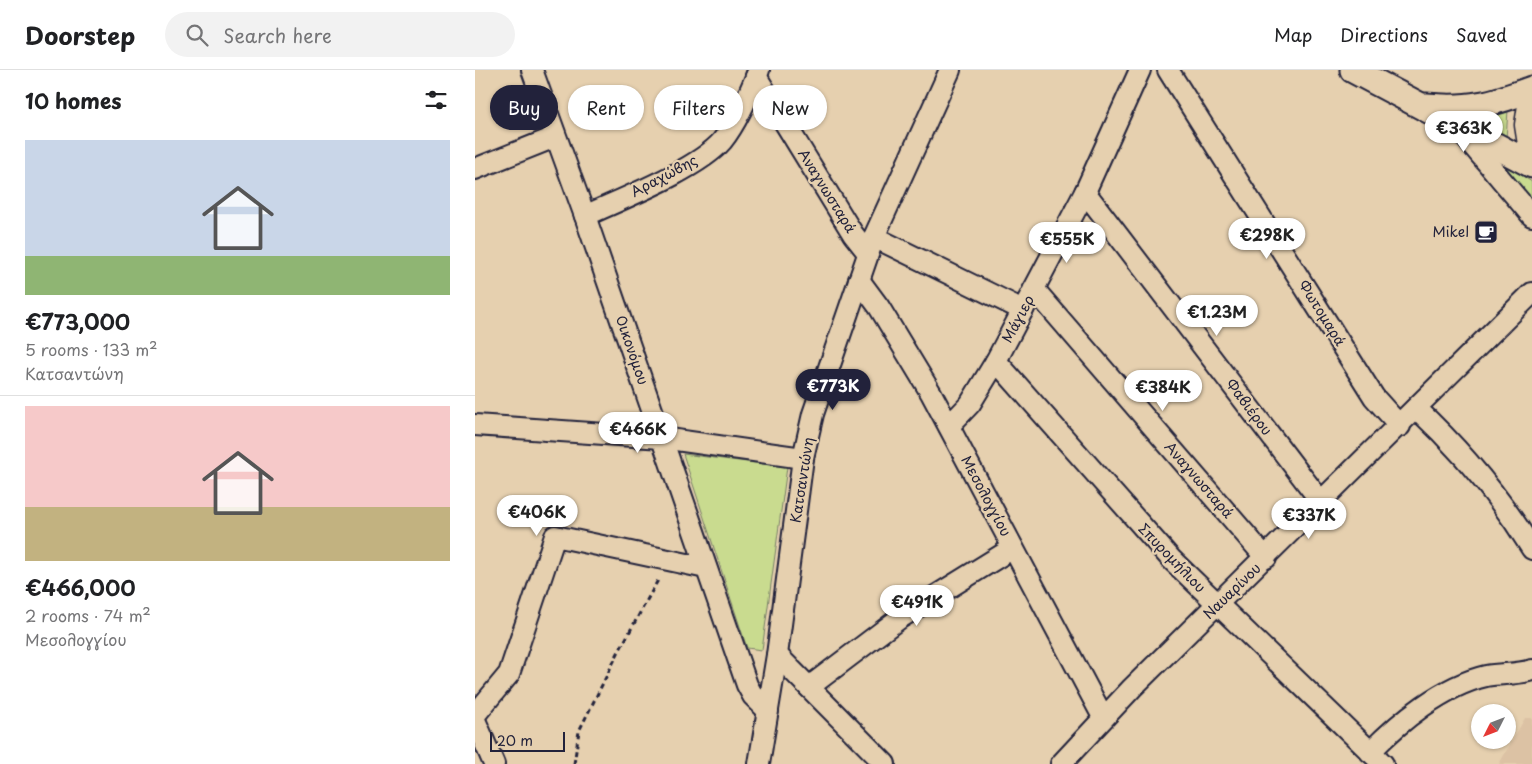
<!DOCTYPE html>
<meta charset="utf-8">
<style>
:root{--surface:#fff;--page:#f2f2f2;--text:#202124;--muted:#757577;--line:#e0e0e0;--accent:#22223b}
body{margin:0;font-family:"Playpen Sans",sans-serif;background:var(--page);color:var(--text);height:100vh;display:flex;flex-direction:column;font-size:19px;white-space:nowrap}
*{box-sizing:border-box;margin:0}
p{font-size:16px;color:var(--muted)}
.icon{flex:none;width:28px;height:28px;fill:none;stroke:currentColor;stroke-width:2;stroke-linecap:round;stroke-linejoin:round}
.map{position:relative;flex:1;overflow:hidden}
.sheet{display:flex;flex-direction:column;background:var(--surface);width:475px}
.sheet>*{flex:none}
.guide{position:absolute;left:15px;top:15px;width:475px;height:45px;display:flex;gap:10px}
.needle{width:32px;rotate:228deg}
.buttons{position:absolute;left:996px;top:634px;display:grid;gap:10px}
.buttons a{display:grid;place-items:center;width:45px;height:45px;border-radius:50%;background:var(--surface);box-shadow:0 1px 4px #0004;font-size:25px}
.scale{position:absolute;left:15px;bottom:12px;width:75px;box-sizing:border-box;padding-left:5px;border:2px solid #22223b;border-top:0;font-size:14px;line-height:18px;white-space:nowrap;color:#22223b;-webkit-text-stroke:4px #e6d0af;paint-order:stroke}
.price{position:absolute;translate:-50% -42px;padding:0 11px;border-radius:18px;background:#fff;color:#222;font-size:16px;line-height:32px;filter:drop-shadow(0 1px 2px #0008)}
.price::after{content:'';position:absolute;left:50%;top:30px;width:15px;height:11px;margin-left:-8px;background:inherit;clip-path:polygon(0 0,100% 0,50% 100%)}
.price.selected{background:var(--accent);color:#fff}
ul{padding:0;list-style:none}
li{display:grid;align-content:center;gap:10px;height:265px;padding:0 25px}
li+li{border-top:1px solid var(--line)}
li span{display:grid;place-items:center;height:155px;border-radius:0px;color:#555}
li>.icon{margin-inline-start:auto}
span .icon{width:90px;height:90px;fill:#fffc;stroke-width:1}
li b{font-size:21px}
h2{display:flex;justify-content:space-between;align-items:center;height:60px;padding:0 25px;font-size:21px}
.tag{padding:0 18px;border-radius:22px;background:var(--surface);box-shadow:0 1px 4px #0004;font-size:18px;line-height:45px}
.tag.selected{background:var(--accent);color:#fff}
header{display:flex;align-items:center;gap:30px;box-sizing:border-box;height:70px;padding:0 25px;background:var(--surface);border-bottom:1px solid var(--line)}
header strong{font-size:24px}
nav{display:flex;gap:28px;margin-inline-start:auto;font-size:18px}
.search{width:350px;height:45px;background:var(--page);display:flex;align-items:center;gap:12px;box-sizing:border-box;padding:0 18px;border-radius:28px;color:var(--muted);font-size:19px}
main{display:flex;flex:1;min-height:0}
.map>svg:first-child{display:block}
.built{fill:#dcc2a4}
.green{fill:#c9db8f;stroke:#767e65}
.lines{fill:none;stroke-linecap:round;stroke-linejoin:round}
.minor-casing{stroke:#22223b;stroke-width:24}
.tertiary-casing{stroke:#22223b;stroke-width:29}
.primary-casing{stroke:#22223b;stroke-width:31}
.path{stroke:#22223b;stroke-width:3;stroke-dasharray:5 4;stroke-linecap:butt}
.minor{stroke:#e6d0af;stroke-width:20}
.tertiary{stroke:#e6d0af;stroke-width:25}
.primary{stroke:#e6d0af;stroke-width:28}
.labels{text-anchor:middle;stroke-width:4.5;stroke-linejoin:round;paint-order:stroke}
.street-label{font-size:14px;fill:#22223b;stroke:#e6d0af}
.poi-label{font-size:14px;fill:#22223b;stroke:#e6d0af;text-anchor:end}
</style>
<header>
<strong>Doorstep</strong>
<div class="search"><svg class="icon" aria-label="search" viewBox="0 0 24 24"><circle cx="10" cy="10" r="6"/><path d="M15 15l6 6"/></svg>Search here</div>
<nav><a>Map</a><a>Directions</a><a>Saved</a></nav>
</header>
<main>
<section class="sheet">
<h2>10 homes<svg class="icon" aria-label="filters" viewBox="0 0 24 24"><path d="M4 7h16M4 17h16"/><circle cx="9" cy="7" r="2"/><circle cx="15" cy="17" r="2"/></svg></h2>
<ul>
<li><span style="background:linear-gradient(#c9d6e8 75%,#8fb573 0)"><svg class="icon" aria-label="home" viewBox="0 0 24 24"><path d="M3 11l9-7 9 7M6 9v11h12V9"/></svg></span><div><b>€773,000</b><p>5 rooms · 133 m²</p><p>Κατσαντώνη</p></div></li>
<li><span style="background:linear-gradient(#f6c9c9 65%,#c2b280 0)"><svg class="icon" aria-label="home" viewBox="0 0 24 24"><path d="M3 11l9-7 9 7M6 9v11h12V9"/></svg></span><div><b>€466,000</b><p>2 rooms · 74 m²</p><p>Μεσολογγίου</p></div></li>
</ul>
</section>
<div class="map">
<svg width="1057" height="694" viewBox="0 0 1057 694">
<rect width="100%" height="100%" fill="#e6d0af"/>
<filter id="ink" filterUnits="userSpaceOnUse"><feTurbulence type="fractalNoise" baseFrequency=".02" numOctaves="2"/><feDisplacementMap in="SourceGraphic" scale="10" xChannelSelector="R" yChannelSelector="G"/><feConvolveMatrix kernelMatrix="1 2 1 2 8 2 1 2 1" color-interpolation-filters="sRGB"/></filter>
<g filter="url(#ink)">
<polygon class="built" points="1050,648 1057,648 1057,694 1024,694"/>
<g class="green">
<polygon points="1033,40 1031,69 1012,57 1015,44"/>
<polygon points="1024,91 1057,112 1057,130"/>
<polygon points="208,384 312,397 287,580 272,578"/>
</g>
<g class="lines">
<g class="minor-casing">
<g id="minor">
<polyline points="57,0 110,146 272,615 278,626 293,641"/>
<polyline points="693,0 899,327 925,356"/>
<polyline points="281,6 378,164 393,183"/>
<polyline points="982,57 1057,146"/>
<polyline points="0,99 80,67"/>
<polyline points="610,122 847,433"/>
<path d="M110,146c36,-17 112,-46 137,-75 16,-20 27,-48 37,-71"/>
<polyline points="399,167 548,240"/>
<polyline points="384,210 404,237 456,323 628,647"/>
<polyline points="559,219 791,488"/>
<polyline points="521,291 697,490 908,694"/>
<path d="M941,338c45,42 84,89 116,141"/>
<polyline points="0,355 187,368 328,388"/>
<polyline points="474,356 495,334 521,291 610,122 665,0"/>
<polyline points="302,585 410,694"/>
<polyline points="334,617 425,548 538,478"/>
<polyline points="0,645 34,604 80,466 231,498"/>
<polyline points="0,650 19,694"/>
<path d="M895,682c30,-31 73,-66 116,-76 15,-3 31,-1 46,-6"/>
<polyline points="284,694 302,585 328,388 338,344 399,167 475,0"/>
<polyline points="586,694 657,618 1057,223"/>
</g>
</g>
<g class="tertiary-casing">
<g id="tertiary">
<polyline points="878,0 1057,95"/>
<path d="M951,36c44,4 65,-2 106,-17"/>
</g>
</g>
<g class="primary-casing">
<polyline id="primary" points="1057,36 1054,55 1057,74"/>
</g>
<polyline class="path" points="99,694 104,661 143,583 183,510"/>
<use href="#minor" class="minor"/>
<use href="#tertiary" class="tertiary"/>
<use href="#primary" class="primary"/>
</g>
</g>
<defs>
<g id="cafe-square" transform="scale(1.25)"><rect x="-9" y="-9" width="18" height="18" rx="4" fill="#22223b" stroke="#e6d0af"/><path d="M-5.5-4.5H6V0H3Q3 3.5 0 3.5H-2.5Q-5.5 3.5-5.5 0ZM3-3.2v2h1.7v-2ZM-6 4.5H4V6H-6Z" fill="#fff"/></g>
</defs>
<g fill-rule="evenodd">
<use href="#cafe-square" x="1011" y="162"/>
</g>
<g class="labels">
<g class="street-label">
<text transform="translate(189 106) rotate(-28)" y="5">Αραχώβης</text>
<text transform="translate(352 121) rotate(58)" y="5">Αναγνωσταρά</text>
<text transform="translate(847 243) rotate(58)" y="5">Φωτομαρά</text>
<text transform="translate(543 249) rotate(-62)" y="5">Μάγιερ</text>
<text transform="translate(157 280) rotate(71)" y="5">Οικονόμου</text>
<text transform="translate(774 337) rotate(53)" y="5">Φαβιέρου</text>
<text transform="translate(327 410) rotate(-81)" y="5">Κατσαντώνη</text>
<text transform="translate(724 410) rotate(49)" y="5">Αναγνωσταρά</text>
<text transform="translate(511 426) rotate(62)" y="5">Μεσολογγίου</text>
<text transform="translate(697 488) rotate(46)" y="5">Σπυρομήλιου</text>
<text transform="translate(757 521) rotate(-44)" y="5">Ναυαρίνου</text>
</g>
<g class="poi-label">
<text x="994" y="167">Mikel</text>
</g>
</g>
</svg>
<div class="buttons">
<a><svg class="needle" viewBox="-14 -14 28 28"><path d="M0-13l5 13h-10z" fill="#e53935"/><path d="M0 13l5-13h-10z" fill="#757577"/></svg></a>
</div>
<div class="scale">20 m</div>
<b class="price" style="left:989px;top:83px">€363K</b>
<b class="price" style="left:792px;top:190px">€298K</b>
<b class="price" style="left:592px;top:194px">€555K</b>
<b class="price" style="left:742px;top:267px">€1.23M</b>
<b class="price selected" style="left:358px;top:341px">€773K</b>
<b class="price" style="left:688px;top:342px">€384K</b>
<b class="price" style="left:163px;top:384px">€466K</b>
<b class="price" style="left:62px;top:467px">€406K</b>
<b class="price" style="left:834px;top:470px">€337K</b>
<b class="price" style="left:442px;top:557px">€491K</b>
<div class="guide">
<a class="tag selected">Buy</a>
<a class="tag">Rent</a>
<a class="tag">Filters</a>
<a class="tag">New</a>
</div>
</div>
</main>
